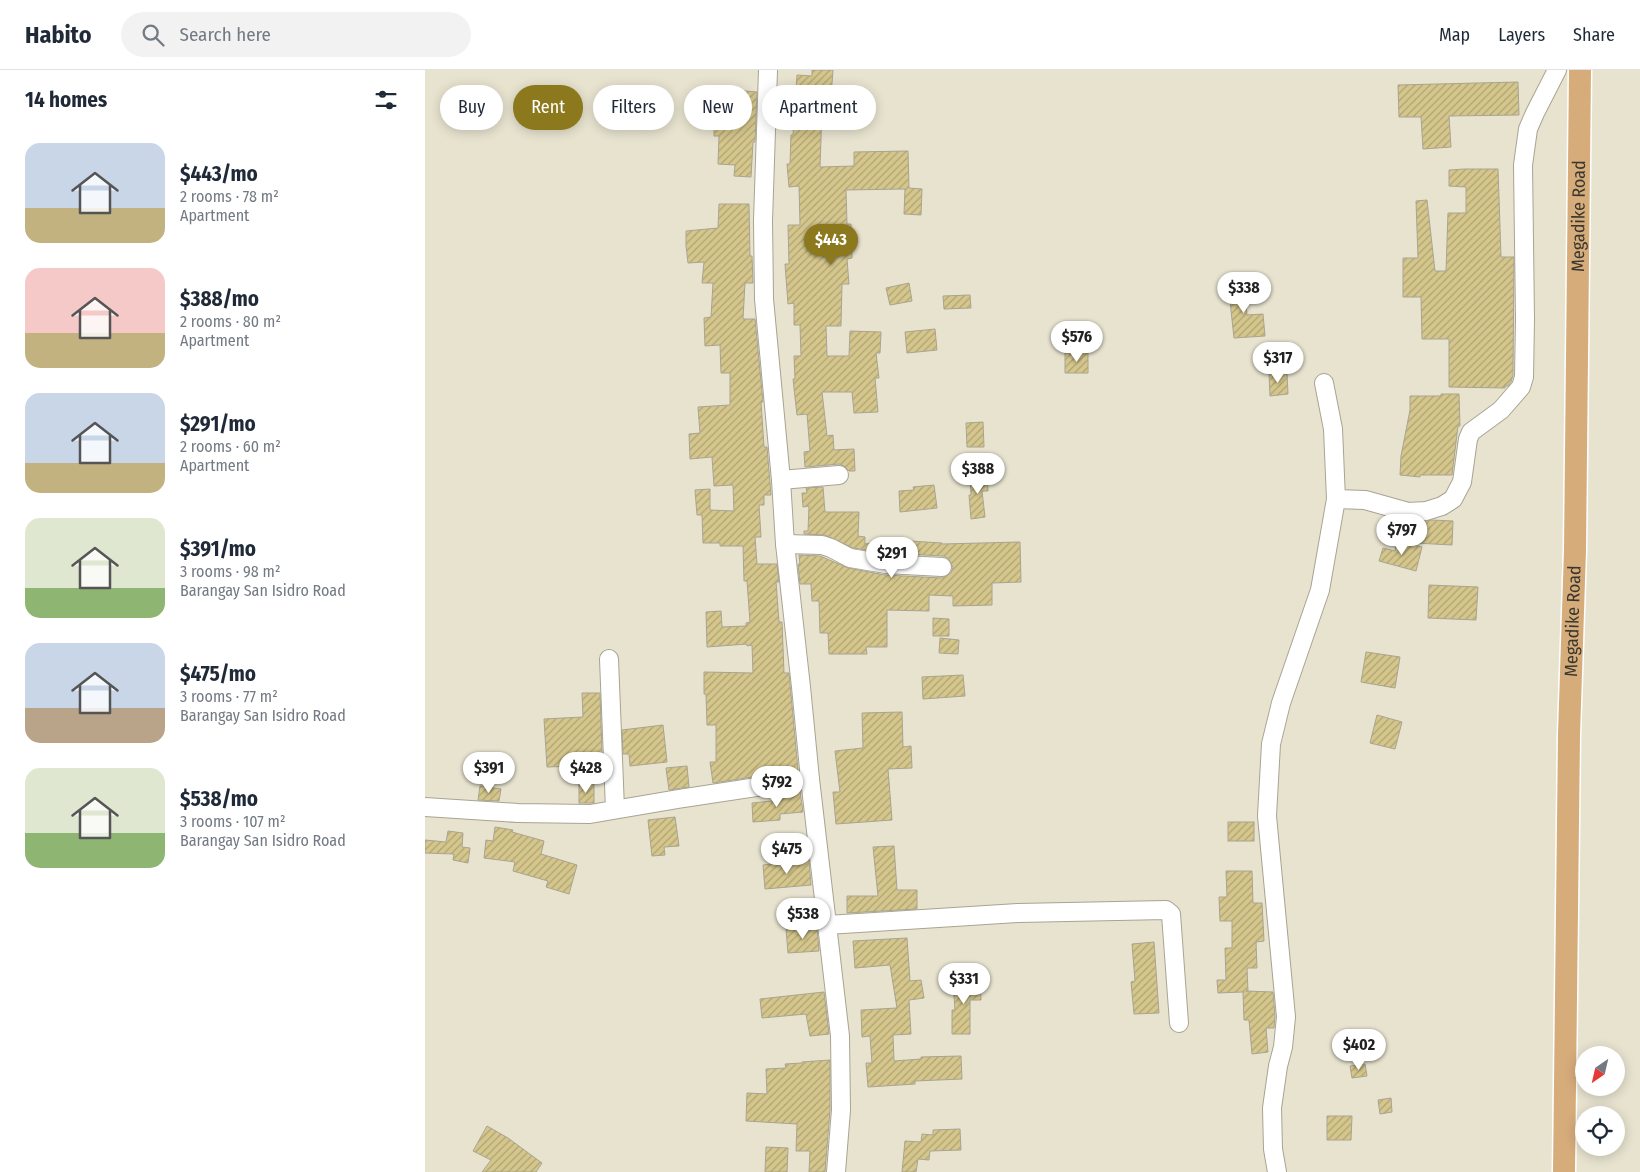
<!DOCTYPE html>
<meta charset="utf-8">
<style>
:root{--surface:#fff;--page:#f2f2f3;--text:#1f2937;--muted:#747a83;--line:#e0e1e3;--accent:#8c781d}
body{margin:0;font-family:"Fira Sans Condensed",sans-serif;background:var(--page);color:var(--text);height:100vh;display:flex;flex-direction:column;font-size:19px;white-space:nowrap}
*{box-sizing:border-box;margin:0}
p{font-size:16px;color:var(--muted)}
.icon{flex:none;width:28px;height:28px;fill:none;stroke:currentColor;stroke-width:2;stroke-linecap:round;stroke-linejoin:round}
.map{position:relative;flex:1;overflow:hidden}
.sheet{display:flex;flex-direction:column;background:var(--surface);width:425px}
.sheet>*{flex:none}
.top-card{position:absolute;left:15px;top:15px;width:475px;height:45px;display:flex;gap:10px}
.needle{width:32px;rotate:214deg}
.fabs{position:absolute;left:1150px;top:976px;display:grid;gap:10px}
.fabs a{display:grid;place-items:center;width:50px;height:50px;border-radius:50%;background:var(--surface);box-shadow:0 2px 12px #0003;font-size:25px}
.price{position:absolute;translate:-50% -42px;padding:0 11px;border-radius:18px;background:#fff;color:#222;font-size:16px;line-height:32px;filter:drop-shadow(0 1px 2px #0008)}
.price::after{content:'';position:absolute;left:50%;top:30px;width:15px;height:11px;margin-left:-8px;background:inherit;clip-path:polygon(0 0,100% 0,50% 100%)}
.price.on{background:var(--accent);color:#fff}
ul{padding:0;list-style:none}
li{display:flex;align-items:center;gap:15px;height:125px;padding:0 25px}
li span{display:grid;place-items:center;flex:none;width:140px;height:100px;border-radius:15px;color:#555}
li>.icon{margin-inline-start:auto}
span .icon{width:60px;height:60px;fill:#fffc;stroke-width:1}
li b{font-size:21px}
h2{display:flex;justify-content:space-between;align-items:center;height:60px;padding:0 25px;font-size:21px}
.pill{padding:0 18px;border-radius:22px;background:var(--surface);box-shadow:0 2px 12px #0003;font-size:18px;line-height:45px}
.pill.on{background:var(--accent);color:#fff}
header{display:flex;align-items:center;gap:30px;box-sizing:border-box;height:70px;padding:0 25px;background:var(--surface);border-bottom:1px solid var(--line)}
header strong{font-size:24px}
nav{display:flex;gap:28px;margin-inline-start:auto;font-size:18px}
.search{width:350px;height:45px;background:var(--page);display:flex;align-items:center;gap:12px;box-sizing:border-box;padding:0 18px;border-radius:28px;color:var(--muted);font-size:19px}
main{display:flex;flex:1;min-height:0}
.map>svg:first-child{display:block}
.building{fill:url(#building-hatch);stroke:#a9a492}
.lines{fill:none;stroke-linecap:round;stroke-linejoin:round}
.minor-casing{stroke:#a9a492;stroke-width:20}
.major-casing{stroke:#fff;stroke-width:25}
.minor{stroke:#fff;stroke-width:18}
.major{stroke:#d7ac7b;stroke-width:22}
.labels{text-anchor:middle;stroke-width:4;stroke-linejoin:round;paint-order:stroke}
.street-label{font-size:18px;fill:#38362e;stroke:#fff}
</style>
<header>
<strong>Habito</strong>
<div class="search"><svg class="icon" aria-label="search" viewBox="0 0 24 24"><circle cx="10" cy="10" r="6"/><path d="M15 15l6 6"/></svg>Search here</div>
<nav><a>Map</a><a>Layers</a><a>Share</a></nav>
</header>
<main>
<section class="sheet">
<h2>14 homes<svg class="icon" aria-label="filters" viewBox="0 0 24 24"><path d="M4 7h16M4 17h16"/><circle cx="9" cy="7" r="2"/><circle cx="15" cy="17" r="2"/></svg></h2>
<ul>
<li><span style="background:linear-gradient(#c9d6e8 65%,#c2b280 0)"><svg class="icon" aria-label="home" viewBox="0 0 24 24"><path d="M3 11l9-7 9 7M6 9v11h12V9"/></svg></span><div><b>$443/mo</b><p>2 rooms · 78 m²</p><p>Apartment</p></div></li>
<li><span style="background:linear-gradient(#f6c9c9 65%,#c2b280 0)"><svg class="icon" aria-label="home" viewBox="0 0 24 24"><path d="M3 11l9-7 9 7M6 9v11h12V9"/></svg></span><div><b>$388/mo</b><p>2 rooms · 80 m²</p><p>Apartment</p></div></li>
<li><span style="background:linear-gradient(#c9d6e8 70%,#c2b280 0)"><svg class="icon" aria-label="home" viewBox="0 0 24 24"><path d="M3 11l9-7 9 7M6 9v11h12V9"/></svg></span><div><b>$291/mo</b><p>2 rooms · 60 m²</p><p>Apartment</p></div></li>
<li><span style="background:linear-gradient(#dfe7d0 70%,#8fb573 0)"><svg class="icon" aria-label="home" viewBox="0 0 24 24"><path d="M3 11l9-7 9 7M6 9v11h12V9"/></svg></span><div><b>$391/mo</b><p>3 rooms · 98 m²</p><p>Barangay San Isidro Road</p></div></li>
<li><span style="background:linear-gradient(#c9d6e8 65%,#b9a48a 0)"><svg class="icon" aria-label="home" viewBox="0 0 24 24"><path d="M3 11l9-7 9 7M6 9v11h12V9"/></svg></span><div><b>$475/mo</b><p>3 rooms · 77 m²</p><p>Barangay San Isidro Road</p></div></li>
<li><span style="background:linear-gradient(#dfe7d0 65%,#8fb573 0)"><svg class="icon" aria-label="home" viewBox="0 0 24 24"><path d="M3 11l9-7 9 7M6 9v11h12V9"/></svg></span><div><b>$538/mo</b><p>3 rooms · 107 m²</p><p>Barangay San Isidro Road</p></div></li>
</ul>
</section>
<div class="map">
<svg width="1215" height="1102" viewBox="0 0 1215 1102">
<defs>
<pattern id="building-hatch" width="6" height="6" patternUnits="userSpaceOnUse" patternTransform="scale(1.25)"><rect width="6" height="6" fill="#d5c78c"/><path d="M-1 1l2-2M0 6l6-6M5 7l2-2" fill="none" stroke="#aea273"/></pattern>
</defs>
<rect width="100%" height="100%" fill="#e7e3cf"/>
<g class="building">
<polygon points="387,0 408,0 405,41 397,40 395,97 429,96 429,82 483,81 484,118 497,119 496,145 479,144 480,119 421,120 422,154 426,154 427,188 422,189 424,214 417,214 416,256 401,256 402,286 424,286 425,261 456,262 455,283 451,283 454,308 450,308 453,342 429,343 427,322 397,322 402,366 408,365 409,380 429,379 430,401 424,401 419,396 414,394 380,397 379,382 385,381 382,344 372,345 368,309 370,309 369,286 376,286 375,255 369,255 369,233 363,234 360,194 364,194 363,155 375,155 374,116 364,117 362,94 365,94 366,65 368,65 372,5 387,6"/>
<polygon points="1093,12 1094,45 1024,46 1026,77 998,79 996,47 974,47 973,15"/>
<polygon points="308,20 332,22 330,72 328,72 326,107 309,106 310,95 293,94 294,66 289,66 289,53 305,53 306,36 308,37"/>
<polygon points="1040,99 1073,99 1076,187 1089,187 1088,305 1086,312 1083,316 1080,316 1080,318 1024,317 1024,269 997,269 996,227 978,227 978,188 993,188 991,131 1002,130 1010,201 1021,201 1023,143 1041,143 1041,117 1024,116 1024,100"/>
<polygon points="294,134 324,134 325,186 327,186 328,213 320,213 318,249 330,249 338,332 336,332 339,377 342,377 346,425 339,425 339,435 334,435 336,467 330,467 332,494 352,494 354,512 351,512 354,552 357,552 359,603 364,603 373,700 288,713 285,692 291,692 291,655 282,655 281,624 279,624 279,602 328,603 327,575 322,576 322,574 282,577 281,542 296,541 297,557 321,556 321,553 325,552 322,511 319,511 318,476 295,476 295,473 278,473 277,445 272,445 270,420 285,419 285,440 309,441 308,415 289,416 287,387 265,389 264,364 275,363 273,337 305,335 305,303 296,303 295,275 280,276 279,248 286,247 288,213 277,213 279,192 263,193 261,176 261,161 293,158"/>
<polygon points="819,212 822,245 838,244 840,266 809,268 803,213"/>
<polygon points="484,213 487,231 465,235 461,218"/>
<polygon points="545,225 546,238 519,239 518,226"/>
<polygon points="510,259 512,280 482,283 480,262"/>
<polygon points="663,282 663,303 640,303 640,283"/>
<polygon points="862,303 863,324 845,326 844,304"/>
<polygon points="1016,324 1034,324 1035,356 1033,356 1027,405 995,405 995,407 975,405 976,386 985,340 985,326 1016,326"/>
<polygon points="558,352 559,377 542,377 541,353"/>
<polygon points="562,404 563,421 557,421 560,447 546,449 544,425 546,425 545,405"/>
<polygon points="509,415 512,438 475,442 474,421 489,420 488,417"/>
<polygon points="398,417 400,442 434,442 433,466 440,467 440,474 468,470 517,473 517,474 595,472 596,512 567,513 567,535 528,536 528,526 504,525 504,541 462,540 462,577 441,577 442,584 404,584 403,563 395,563 394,531 387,531 386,514 375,514 373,494 375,494 374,485 395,486 423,498 460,505 517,508 526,503 528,497 523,488 518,486 462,483 428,478 400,465 379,464 379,461 383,461 384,436 378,437 377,423 382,423 381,418"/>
<polygon points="1007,450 1028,451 1027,475 990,473 991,452"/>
<polygon points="972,471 997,477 991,501 954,491 958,478 970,481"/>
<polygon points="1004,515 1053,517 1051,550 1003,548"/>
<polygon points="508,548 524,549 524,566 508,566"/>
<polygon points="515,568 534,570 533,584 514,583"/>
<polygon points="941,582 975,587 970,618 936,612"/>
<polygon points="538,605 540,626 498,629 497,607"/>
<polygon points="157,623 175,623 177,684 152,685 153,696 122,697 119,649 158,647"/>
<polygon points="477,642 478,677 486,676 487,698 463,699 467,750 411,754 408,722 415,722 410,681 438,678 437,643"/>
<polygon points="952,645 977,652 970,679 945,673"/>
<polygon points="238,655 242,692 205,696 204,684 198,684 197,660"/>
<polygon points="262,696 264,717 244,720 241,698"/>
<rect x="154" y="714" width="15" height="19"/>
<polygon points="55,716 76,719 74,731 53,730"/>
<polygon points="375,721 378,742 355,744 355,750 328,752 327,733 357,730 357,724"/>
<polygon points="250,747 254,776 239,777 240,785 227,786 223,750"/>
<rect x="803" y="752" width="26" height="19"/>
<polygon points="70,757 88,760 87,762 119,771 116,784 152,795 144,824 121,817 123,811 88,801 90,792 59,788 61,770 68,771"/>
<polygon points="23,761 38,763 37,777 45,778 43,793 28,790 29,784 0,783 0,770 21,772"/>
<polygon points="469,776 472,820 492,820 492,839 422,843 422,826 453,826 448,777"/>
<polygon points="384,790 386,815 340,819 338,795"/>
<polygon points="801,801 827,801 828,833 837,833 839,871 831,872 832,898 822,898 823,921 821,921 848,922 850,947 849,958 841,958 843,982 827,984 824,950 819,950 818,922 793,923 792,910 801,910 800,878 807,878 807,851 795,851 794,827 802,827"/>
<polygon points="392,857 394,881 363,883 361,859"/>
<polygon points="482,868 485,911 496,910 499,928 484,930 486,964 468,965 469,991 496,989 496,987 536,986 537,1009 490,1011 490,1014 443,1017 441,993 447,993 445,966 437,967 436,940 472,938 465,895 430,898 428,871"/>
<polygon points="729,872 734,943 709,944 706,912 710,911 707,874"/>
<polygon points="555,910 556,930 545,930 545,964 527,964 527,940 530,940 528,911"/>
<polygon points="399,922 404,964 385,966 381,944 337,948 335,929"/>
<polygon points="405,990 405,1040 400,1102 384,1102 385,1081 371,1081 372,1054 321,1051 322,1023 342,1024 341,999 361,998 360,994 377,993 377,992"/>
<polygon points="940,994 942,1006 927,1008 925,996"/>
<polygon points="966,1028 967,1042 955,1044 953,1030"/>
<polygon points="902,1046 927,1046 926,1070 902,1070"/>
<polygon points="62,1056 83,1068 117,1093 111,1102 57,1102 66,1090 48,1081"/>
<polygon points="535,1059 536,1080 505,1081 504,1090 493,1089 491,1102 477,1102 480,1071 496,1072 497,1064 508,1065 508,1060"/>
<polygon points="341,1077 363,1078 362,1102 340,1102"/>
</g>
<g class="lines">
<g class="minor-casing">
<g id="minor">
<polyline points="343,0 338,151 339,229 356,410 360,474 376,617 385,709"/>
<polyline points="356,410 414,405"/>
<polyline points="911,429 940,430 983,442 1001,441 1017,436 1028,429 1037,412 1043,369 1046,362 1076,340 1096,317 1099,307 1100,249 1098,95 1103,59 1110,43 1132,0"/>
<polyline points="360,474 397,475 406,478 425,488 461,494 517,497"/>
<polyline points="184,589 190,739"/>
<polyline points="0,737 93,743 165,744 253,729 385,709 415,966 416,1040 411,1102"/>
<polyline points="402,855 593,843 741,840 746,844 754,953"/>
<polyline points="852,1102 848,1079 847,1038 853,996 858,977 861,947 842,746 846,674 856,633 895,520 911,429 908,359 899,313"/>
</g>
</g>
<g class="major-casing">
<g id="major">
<path id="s1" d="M1139,1102l5,-437 6,-185 5,-480"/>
</g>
</g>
<use href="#minor" class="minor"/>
<use href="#major" class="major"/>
</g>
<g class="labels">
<g class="street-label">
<text dy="6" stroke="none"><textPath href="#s1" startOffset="956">Megadike Road</textPath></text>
<text dy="6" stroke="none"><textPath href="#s1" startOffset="551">Megadike Road</textPath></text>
</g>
</g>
</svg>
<div class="fabs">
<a><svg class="needle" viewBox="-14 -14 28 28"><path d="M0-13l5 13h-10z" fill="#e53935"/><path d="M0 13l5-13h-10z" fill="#747a83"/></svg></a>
<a><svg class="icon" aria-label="locate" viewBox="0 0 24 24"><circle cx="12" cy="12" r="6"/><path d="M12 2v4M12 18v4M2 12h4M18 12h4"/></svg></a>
</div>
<b class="price on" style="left:406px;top:196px">$443</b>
<b class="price" style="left:819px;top:244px">$338</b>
<b class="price" style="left:652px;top:293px">$576</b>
<b class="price" style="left:853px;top:314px">$317</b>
<b class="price" style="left:553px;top:425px">$388</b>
<b class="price" style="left:977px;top:486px">$797</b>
<b class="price" style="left:467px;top:509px">$291</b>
<b class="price" style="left:64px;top:724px">$391</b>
<b class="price" style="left:161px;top:724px">$428</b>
<b class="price" style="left:352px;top:738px">$792</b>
<b class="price" style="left:362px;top:805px">$475</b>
<b class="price" style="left:378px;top:870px">$538</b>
<b class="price" style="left:539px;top:935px">$331</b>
<b class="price" style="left:934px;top:1001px">$402</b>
<div class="top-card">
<a class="pill">Buy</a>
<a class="pill on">Rent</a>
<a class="pill">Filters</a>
<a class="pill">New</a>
<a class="pill">Apartment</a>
</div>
</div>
</main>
